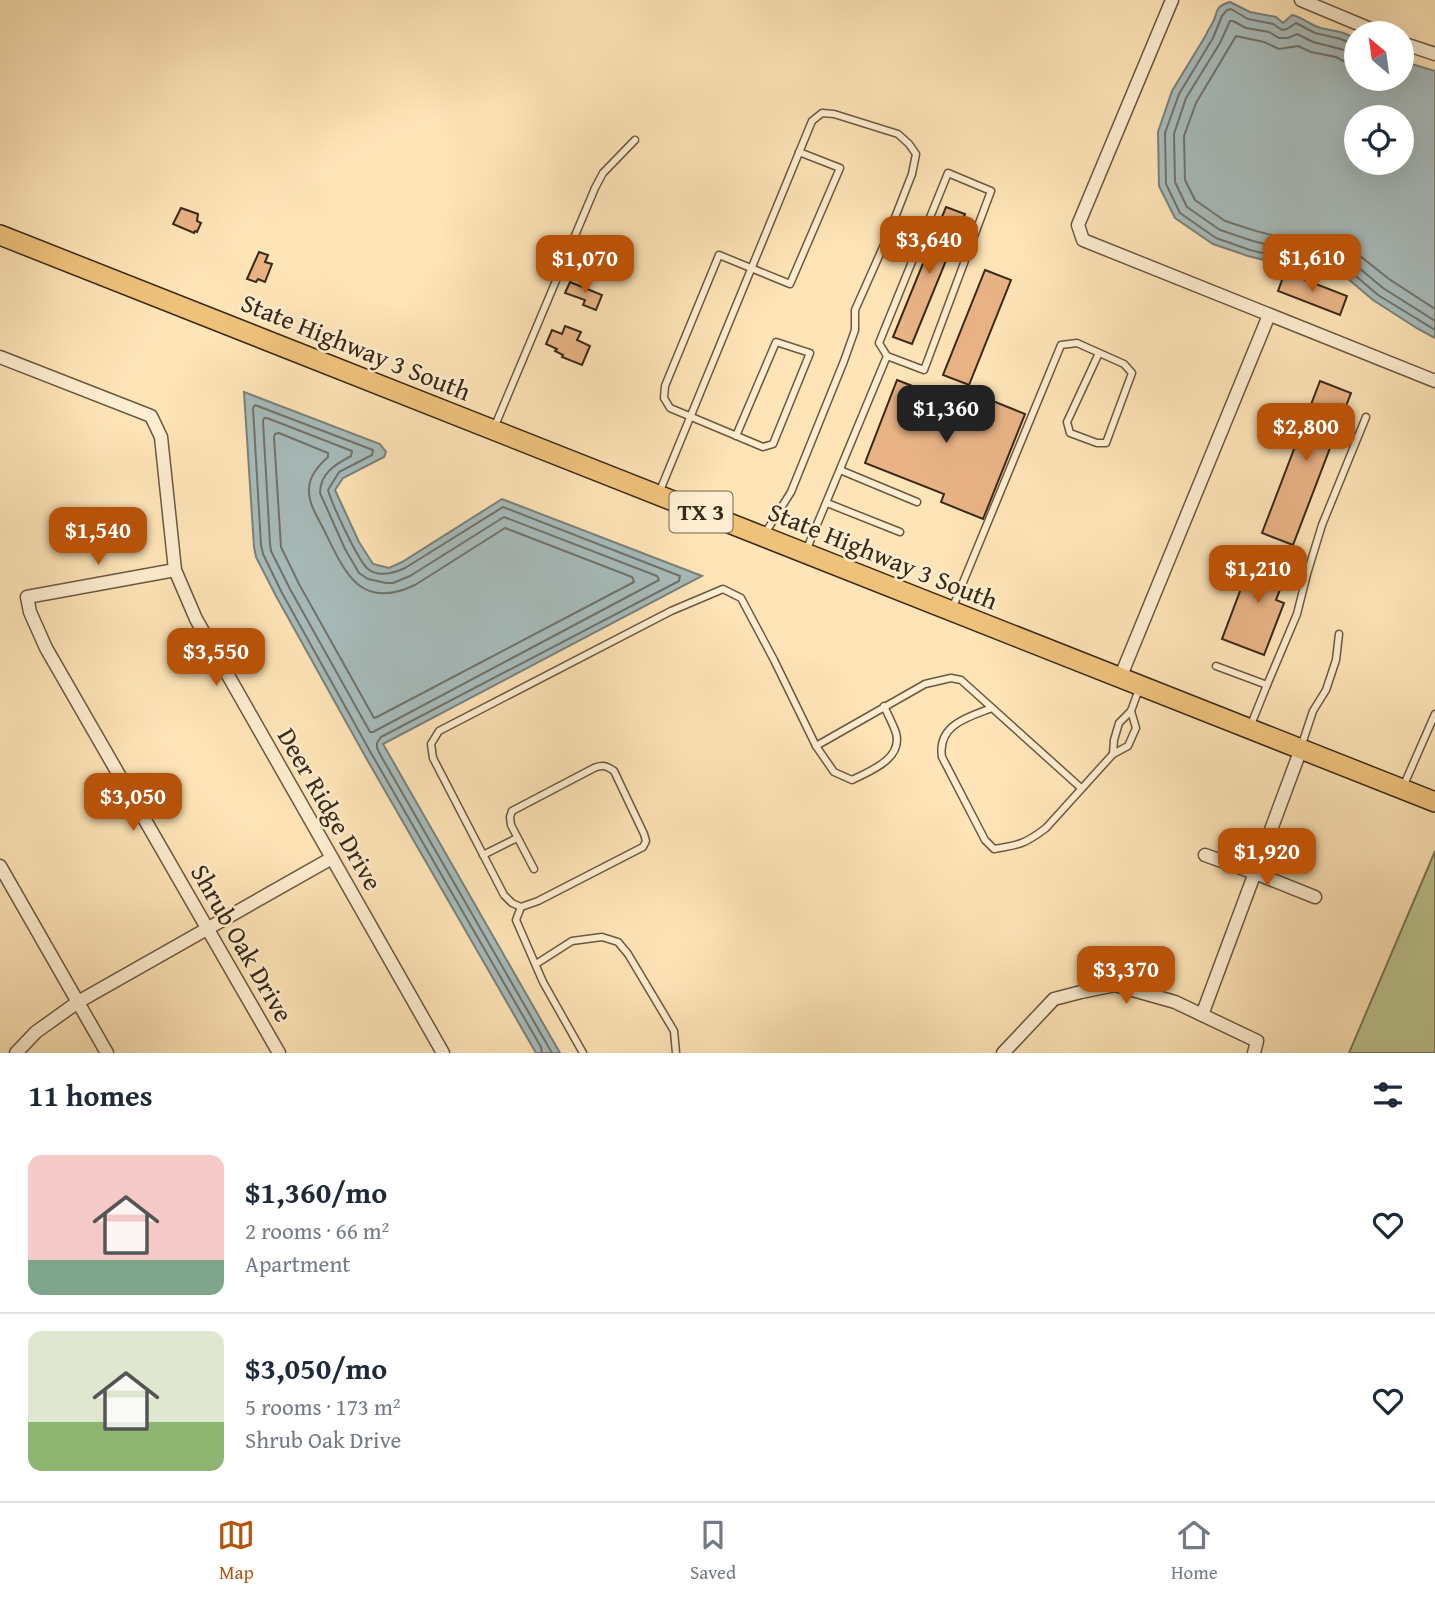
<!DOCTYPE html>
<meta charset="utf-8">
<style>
:root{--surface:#fff;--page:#f2f2f3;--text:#1f2937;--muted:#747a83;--line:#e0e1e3;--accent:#b45309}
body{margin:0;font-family:"Gentium Book Plus",serif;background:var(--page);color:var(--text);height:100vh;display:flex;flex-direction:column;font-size:26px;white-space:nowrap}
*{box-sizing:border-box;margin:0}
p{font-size:23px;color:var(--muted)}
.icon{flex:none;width:38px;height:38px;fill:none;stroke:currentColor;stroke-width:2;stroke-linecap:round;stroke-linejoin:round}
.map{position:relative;height:1053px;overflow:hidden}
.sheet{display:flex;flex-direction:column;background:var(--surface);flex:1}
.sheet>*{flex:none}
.needle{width:46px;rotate:331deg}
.buttons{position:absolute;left:1344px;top:21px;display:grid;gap:14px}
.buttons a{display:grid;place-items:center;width:70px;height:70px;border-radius:50%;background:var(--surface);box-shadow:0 7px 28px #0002;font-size:35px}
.price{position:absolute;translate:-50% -60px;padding:0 16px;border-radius:14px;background:var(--accent);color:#fff;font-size:23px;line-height:46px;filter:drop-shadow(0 2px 4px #0008)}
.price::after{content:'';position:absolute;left:50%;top:42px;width:21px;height:16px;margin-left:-10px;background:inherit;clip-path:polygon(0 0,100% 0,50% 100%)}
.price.selected{background:#222;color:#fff}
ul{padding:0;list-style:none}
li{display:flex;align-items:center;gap:21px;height:175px;padding:0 28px}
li+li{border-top:2px solid var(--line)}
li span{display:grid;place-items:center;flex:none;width:196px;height:140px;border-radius:14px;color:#555}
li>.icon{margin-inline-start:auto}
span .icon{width:84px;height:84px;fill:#fffc;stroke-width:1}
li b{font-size:30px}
h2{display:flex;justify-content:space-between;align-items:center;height:84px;padding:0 28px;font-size:30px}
.tabs{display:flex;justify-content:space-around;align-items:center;height:98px;border-top:2px solid var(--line);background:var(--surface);font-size:19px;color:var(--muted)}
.tabs a{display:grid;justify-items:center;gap:4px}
.tabs .selected{color:var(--accent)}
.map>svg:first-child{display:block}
.green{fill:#bcc591;stroke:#7a7754;stroke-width:2}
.water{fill:#a7bbbb;stroke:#7b817a;stroke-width:2;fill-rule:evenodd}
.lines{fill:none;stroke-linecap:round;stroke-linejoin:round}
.shore{stroke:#70726a;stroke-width:2}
.building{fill:#e9b386;stroke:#392918;stroke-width:2}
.service-casing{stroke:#6a5840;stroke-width:9}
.minor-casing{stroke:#6a5840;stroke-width:15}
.primary-casing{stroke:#392918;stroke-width:22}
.service{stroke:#feedd0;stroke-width:6}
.minor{stroke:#feedd0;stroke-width:12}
.primary{stroke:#efc27c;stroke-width:19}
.labels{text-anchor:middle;stroke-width:5;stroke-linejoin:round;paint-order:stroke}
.shield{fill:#feedd0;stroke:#74644f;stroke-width:2}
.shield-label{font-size:24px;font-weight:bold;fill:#392918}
.street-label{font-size:26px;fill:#392918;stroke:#feedd0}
</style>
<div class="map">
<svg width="1435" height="1053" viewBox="0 0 1435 1053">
<rect width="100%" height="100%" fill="#fee4b7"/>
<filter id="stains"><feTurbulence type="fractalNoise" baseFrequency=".00286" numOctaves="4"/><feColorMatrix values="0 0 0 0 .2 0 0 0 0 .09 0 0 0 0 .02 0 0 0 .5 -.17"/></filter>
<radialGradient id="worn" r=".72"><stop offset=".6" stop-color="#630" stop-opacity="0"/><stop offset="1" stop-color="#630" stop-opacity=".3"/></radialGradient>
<polygon class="green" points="1435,851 1435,1053 1349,1053 1430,863"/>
<g class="water">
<path d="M1230,2l20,10 26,5 7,6 9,-8c10,2 17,9 26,12 14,5 27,3 38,13v39h46v-18l33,10v267l-17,-9 -45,-29 -33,-28 -23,-9 -33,2 -36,-9 -35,-12 -38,-26 -16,-32 -1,-54 14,-41 34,-56c1,-4 4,-7 6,-11 7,-12 1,-17 18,-22zM1356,117h46v46h-46z"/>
<polygon points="244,392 380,444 386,452 384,457 343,478 335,490 359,542 373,564 389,568 402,562 502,499 702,576 383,744 560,1053 536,1053 365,756 276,596 256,557 254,547"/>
</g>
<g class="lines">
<g class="shore">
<polyline points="1356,44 1351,44 1341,39 1315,33 1296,23 1287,29 1282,30 1273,24 1248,19 1231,9 1227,10 1222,16 1213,38 1179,94 1165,133 1166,184 1180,213 1216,238 1250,250 1284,258 1318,257 1343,265 1378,295 1435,330"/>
<polyline points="1356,53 1313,42 1297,34 1288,38 1279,38 1269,32 1246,28 1233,21 1230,21 1220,43 1186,98 1174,134 1175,182 1187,207 1220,230 1253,241 1285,249 1320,248 1346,257 1383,288 1435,321"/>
<polyline points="1356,64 1347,63 1336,57 1311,52 1298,46 1279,49 1264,42 1236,36 1196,103 1184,136 1185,180 1195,200 1225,221 1256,231 1286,239 1322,238 1350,248 1389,279 1435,309"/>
<path d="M264,418h3l85,33 -1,5c-15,8 -31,17 -31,37l25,56 14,24 9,6 18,4h7l17,-7 94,-59 153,59 2,4 -286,152h-3l-80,-143 -19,-38 -1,-7 -7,-123z"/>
<path d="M279,433l49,20v4c-9,8 -19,20 -19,32 -1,14 9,29 15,41 21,43 36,81 91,55l90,-57 127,49 2,5 -257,135 -3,1 -75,-134 -18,-37 -7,-110 1,-3z"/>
<path d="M542,1053l-1,-6 -170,-294 -89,-160 -19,-39 -2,-9 -8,-137 2,-3 118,45 -1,5 -33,17 -11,18c4,14 30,71 40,79 11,9 26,4 37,-1l98,-61 177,69 -1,5 -298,156 -4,6v5l4,8 171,297"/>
</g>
</g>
<g class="building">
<polygon points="946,207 965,214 912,344 893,337"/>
<polygon points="181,208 198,214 197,221 201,223 197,232 195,231 194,233 173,224"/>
<polygon points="259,252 268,255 265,262 272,264 265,282 258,279 256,282 247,279"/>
<polygon points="985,270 1011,280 969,385 943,375"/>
<polygon points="1285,272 1347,296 1340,315 1278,291"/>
<polygon points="570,282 602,295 596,310 583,305 585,300 565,293"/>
<polygon points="565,326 581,332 577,340 590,346 582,365 562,357 563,355 555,351 557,349 546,344 552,330 562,334"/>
<polygon points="897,380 977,411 983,397 1025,414 983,519 941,502 944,494 865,463"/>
<polygon points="1320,381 1351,393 1293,545 1262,533"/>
<polygon points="1258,552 1290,564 1276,600 1284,603 1264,655 1222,639 1242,586 1244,587"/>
</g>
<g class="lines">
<g class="service-casing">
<g id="service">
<polyline points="494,428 595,188 603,173 635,140"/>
<polyline points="736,436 776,342 810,353 773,444 763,447 670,408 664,398 665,386 719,255 790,284 840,168 799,152"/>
<polyline points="840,470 917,502"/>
<polyline points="659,493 812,121 822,113 834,114 898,134 909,144 916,154 912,174 894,220"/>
<polyline points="827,503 900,532"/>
<polyline points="764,535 791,492 844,361 855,330 855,310 887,238"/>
<polyline points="806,551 887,356 924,370 991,191 948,173 879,343 887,356"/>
<polyline points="952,609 1061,345 1077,343 1124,364 1132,373 1106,443 1097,443 1070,433 1067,422 1099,353"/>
<polyline points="1216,666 1267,685 1250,727"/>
<polyline points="1267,685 1297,614 1307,574 1322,525 1366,417"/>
<path d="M992,708c-24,9 -55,17 -50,49l43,83 9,9c25,-4 31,-5 52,-21l67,-74 15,-8 8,-18 -5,-17"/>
<path d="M816,746l18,26 18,8c18,-9 51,-21 44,-47 -3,-9 -8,-18 -12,-27"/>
<polyline points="1301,747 1313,711 1326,690 1336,660 1339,634"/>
<polyline points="1113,754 1114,740 1119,723 1131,711 1139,689"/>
<polyline points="1403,787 1435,714"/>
<polyline points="483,855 517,838"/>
<path d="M534,869l-23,-44 -1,-8 2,-6 82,-43c8,-4 13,-2 20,3l30,63 2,7 -3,6 -105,54 -17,6 -9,-4 -8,-8 -71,-137 -2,-14 8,-13 232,-120 52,-22 18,9 33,62 42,86 109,-62 26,-6 10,2 120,108"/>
<polyline points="521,907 516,920 543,982 583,1053"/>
<polyline points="536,964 572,941 602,937 618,942 628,954 674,1031 676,1053"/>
</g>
</g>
<g class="minor-casing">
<g id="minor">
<polyline points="1172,0 1078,225 1083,240 1435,381"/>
<polyline points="1301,0 1380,33"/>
<polyline points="1402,43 1435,54"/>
<polyline points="0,357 151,416 161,437 175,570 196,619 443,1053"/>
<polyline points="175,570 27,597 30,612 46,648 279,1053"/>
<polyline points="1120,678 1269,315"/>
<polyline points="1205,855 1255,873 1315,897"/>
<polyline points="0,866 107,1053"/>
<polyline points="1202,1015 1301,749"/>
<polyline points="16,1053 36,1032 78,1002 332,858"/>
<polyline points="1003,1053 1054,999 1081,992 1115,985 1175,1002 1257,1041 1254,1053"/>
</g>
</g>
<g class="primary-casing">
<polyline id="primary" points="0,235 1435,802"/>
</g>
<use href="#service" class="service"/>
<use href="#minor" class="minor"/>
<use href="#primary" class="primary"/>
</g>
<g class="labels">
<rect class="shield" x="669.5" y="491.5" width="63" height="41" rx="5"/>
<g class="shield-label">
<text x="701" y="520">TX 3</text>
</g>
<g class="street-label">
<text transform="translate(356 347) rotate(22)" y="9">State Highway 3 South</text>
<text transform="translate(883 556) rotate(22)" y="9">State Highway 3 South</text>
<text transform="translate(330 809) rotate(60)" y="9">Deer Ridge Drive</text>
<text transform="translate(242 943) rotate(60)" y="9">Shrub Oak Drive</text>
</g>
</g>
<rect width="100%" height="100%" filter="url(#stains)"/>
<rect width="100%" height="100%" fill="url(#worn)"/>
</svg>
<div class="buttons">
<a><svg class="needle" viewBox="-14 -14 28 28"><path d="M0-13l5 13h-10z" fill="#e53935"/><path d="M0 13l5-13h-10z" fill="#747a83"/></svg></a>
<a><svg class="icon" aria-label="locate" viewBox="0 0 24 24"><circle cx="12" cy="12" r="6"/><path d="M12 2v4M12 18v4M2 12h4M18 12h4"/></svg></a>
</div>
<b class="price" style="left:929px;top:276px">$3,640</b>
<b class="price" style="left:1312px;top:294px">$1,610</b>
<b class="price" style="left:585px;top:295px">$1,070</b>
<b class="price selected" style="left:946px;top:445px">$1,360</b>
<b class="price" style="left:1306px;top:463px">$2,800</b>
<b class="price" style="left:98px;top:567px">$1,540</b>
<b class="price" style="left:1258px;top:605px">$1,210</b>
<b class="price" style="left:216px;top:688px">$3,550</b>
<b class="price" style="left:133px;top:833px">$3,050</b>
<b class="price" style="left:1267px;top:888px">$1,920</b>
<b class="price" style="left:1126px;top:1006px">$3,370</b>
</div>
<section class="sheet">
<h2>11 homes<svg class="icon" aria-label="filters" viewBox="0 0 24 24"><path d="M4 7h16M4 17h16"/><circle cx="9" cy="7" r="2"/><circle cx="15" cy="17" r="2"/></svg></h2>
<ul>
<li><span style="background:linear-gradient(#f6c9c9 75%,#7fa58c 0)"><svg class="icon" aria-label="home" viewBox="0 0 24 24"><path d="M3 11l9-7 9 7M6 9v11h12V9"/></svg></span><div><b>$1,360/mo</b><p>2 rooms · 66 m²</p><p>Apartment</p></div><svg class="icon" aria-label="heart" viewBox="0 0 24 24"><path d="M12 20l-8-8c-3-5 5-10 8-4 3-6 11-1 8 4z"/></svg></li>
<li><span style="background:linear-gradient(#dfe7d0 65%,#8fb573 0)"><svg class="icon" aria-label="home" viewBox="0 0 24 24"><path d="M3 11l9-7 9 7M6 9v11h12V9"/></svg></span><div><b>$3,050/mo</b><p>5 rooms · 173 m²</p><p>Shrub Oak Drive</p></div><svg class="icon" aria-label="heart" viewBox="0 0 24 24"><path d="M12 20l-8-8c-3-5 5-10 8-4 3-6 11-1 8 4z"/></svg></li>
</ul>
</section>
<nav class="tabs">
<a class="selected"><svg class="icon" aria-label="map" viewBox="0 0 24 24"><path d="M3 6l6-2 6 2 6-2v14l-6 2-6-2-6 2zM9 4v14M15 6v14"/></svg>Map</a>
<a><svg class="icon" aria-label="saved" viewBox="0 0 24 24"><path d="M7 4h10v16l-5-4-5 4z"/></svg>Saved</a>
<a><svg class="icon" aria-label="home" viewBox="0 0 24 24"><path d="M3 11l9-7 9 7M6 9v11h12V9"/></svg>Home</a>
</nav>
